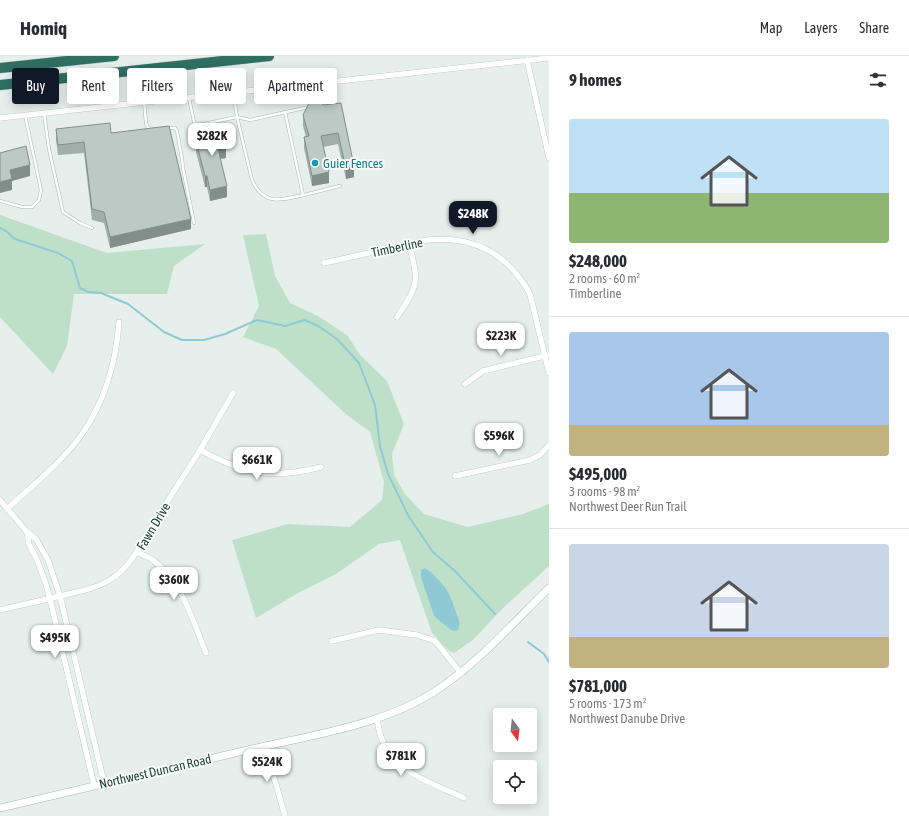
<!DOCTYPE html>
<meta charset="utf-8">
<style>
:root{--surface:#fff;--page:#f2f2f3;--text:#2b2b33;--muted:#7c7c81;--line:#e1e1e2;--accent:#111827}
body{margin:0;font-family:"Asap Condensed",sans-serif;background:var(--page);color:var(--text);height:100vh;display:flex;flex-direction:column;font-size:15px;white-space:nowrap}
*{box-sizing:border-box;margin:0}
p{font-size:13px;color:var(--muted)}
.icon{flex:none;width:22px;height:22px;fill:none;stroke:currentColor;stroke-width:2;stroke-linecap:round;stroke-linejoin:round}
.map{position:relative;flex:1;overflow:hidden}
.panel{display:flex;flex-direction:column;background:var(--surface);width:360px}
.panel>*{flex:none}
.top-card{position:absolute;left:12px;top:12px;width:380px;height:36px;display:flex;gap:8px}
.needle{width:26px;rotate:165deg}
.fabs{position:absolute;left:493px;top:652px;display:grid;gap:8px}
.fabs a{display:grid;place-items:center;width:44px;height:44px;border-radius:4px;background:var(--surface);box-shadow:0 2px 10px #0003;font-size:20px}
.price{position:absolute;translate:-50% -34px;padding:0 9px;border-radius:8px;background:#fff;color:#222;font-size:13px;line-height:26px;filter:drop-shadow(0 1px 2px #0008)}
.price::after{content:'';position:absolute;left:50%;top:24px;width:12px;height:9px;margin-left:-6px;background:inherit;clip-path:polygon(0 0,100% 0,50% 100%)}
.price.selected{background:var(--accent);color:#fff}
ul{padding:0;list-style:none}
li{display:grid;align-content:center;gap:8px;height:212px;padding:0 20px}
li+li{border-top:1px solid var(--line)}
li span{display:grid;place-items:center;height:124px;border-radius:4px;color:#555}
li>.icon{margin-inline-start:auto}
span .icon{width:72px;height:72px;fill:#fffc;stroke-width:1}
li b{font-size:17px}
h2{display:flex;justify-content:space-between;align-items:center;height:48px;padding:0 20px;font-size:17px}
.chip{padding:0 14px;border-radius:4px;background:var(--surface);box-shadow:0 2px 10px #0003;font-size:14px;line-height:36px}
.chip.selected{background:var(--accent);color:#fff}
header{display:flex;align-items:center;gap:24px;box-sizing:border-box;height:56px;padding:0 20px;background:var(--surface);border-bottom:1px solid var(--line)}
header strong{font-size:19px}
nav{display:flex;gap:22px;margin-inline-start:auto;font-size:14px}
main{display:flex;flex:1;min-height:0}
.map>svg:first-child{display:block}
.green{fill:#bfe0c8;fill-rule:evenodd}
.water{fill:#8ec9d4}
.lines{fill:none;stroke-linecap:round;stroke-linejoin:round}
.stream{stroke:#8ec9d4;stroke-width:2}
.service-casing{stroke:#a8b8b2;stroke-width:3.5}
.minor-casing{stroke:#a8b8b2;stroke-width:6}
.tertiary-casing{stroke:#a8b8b2;stroke-width:8}
.motorway-casing{stroke:#c2cac8;stroke-width:11}
.service{stroke:#fff;stroke-width:2.5}
.minor{stroke:#fff;stroke-width:5.5}
.tertiary{stroke:#fff;stroke-width:7}
.motorway{stroke:#2f6f62;stroke-width:10}
.wall{fill:#a1aea9}
.shaded-wall{fill:#838d89}
.building{fill:#bbcac4;stroke:#838d89}
.culture-dot{fill:#0f9aa8;stroke:#f7fbf9;stroke-width:1.5}
.labels{text-anchor:middle;stroke-width:4;stroke-linejoin:round;paint-order:stroke}
.culture-label{font-size:13px;fill:#0d838f;stroke:#f7fbf9;text-anchor:start}
.street-label{font-size:13px;fill:#24423a;stroke:#f7fbf9}
</style>
<header>
<strong>Homiq</strong>
<nav><a>Map</a><a>Layers</a><a>Share</a></nav>
</header>
<main>
<div class="map">
<svg width="549" height="760" viewBox="0 0 549 760">
<rect width="100%" height="100%" fill="#e6efeb"/>
<g class="green">
<polygon points="0,159 107,197 205,188 174,210 167,238 74,238 67,290 53,318 0,261"/>
<path d="M266,178l9,42 15,27 28,13 29,19 14,21 26,25 17,43 -12,30 2,21 11,19 19,20 44,13 55,-13 26,-10v62l-46,42 -30,32 -19,13c-7,-1 -16,-15 -22,-20l-32,-93 -21,4 -43,30 -38,19 -42,25 -24,-78 56,-16 62,3 32,-27 2,-18 -14,-50 -23,-17 -71,-66 -33,-12 16,-31 -16,-71zM425,512c19,14 28,34 35,55l-26,-7 -13,-38v-8z"/>
</g>
<polygon class="water" points="425,512 432,517 445,531 451,542 460,567 458,574 455,575 451,574 434,560 421,522 421,514"/>
<g class="lines">
<g class="stream">
<polyline points="0,172 6,175 15,183 58,197 72,205 80,232 88,236 101,237 128,248 164,276 182,284 204,284 225,278 257,264 285,270 305,264 318,270 337,283 359,307 375,349 380,390 388,418 409,461 433,496 455,515 495,558"/>
<polyline points="528,586 544,598 549,606"/>
</g>
<g class="service-casing">
<g id="service">
<polyline points="189,42 194,66 197,69 199,69 237,61 233,36"/>
<polyline points="144,46 146,67 148,72 153,73"/>
<polyline points="321,49 332,47"/>
<path d="M309,51l-59,13 -13,-3 15,63c4,9 10,17 20,19 13,3 53,-10 68,-13"/>
<polyline points="285,56 303,139"/>
<polyline points="44,57 49,93 63,156 80,167 92,172"/>
<polyline points="168,72 175,72 177,75 182,103 183,112 194,167"/>
<polyline points="0,145 22,151 32,151 39,144 41,134 25,59"/>
</g>
</g>
<g class="minor-casing">
<g id="minor">
<polyline points="527,4 549,102"/>
<polyline points="0,62 549,2"/>
<path d="M324,207l103,-23c45,-5 81,13 103,54l19,79"/>
<path d="M397,261c22,-33 22,-34 12,-73"/>
<polyline points="465,328 483,315 549,299"/>
<path d="M200,394c45,24 70,30 121,17"/>
<polyline points="455,420 530,404 540,399 549,389"/>
<polyline points="0,444 27,476 36,483 48,504 60,540 104,727"/>
<path d="M8,452c25,-23 54,-46 74,-74 23,-33 34,-72 37,-112"/>
<polyline points="27,476 29,488 37,504 45,525 50,543 94,729"/>
<path d="M137,496c6,3 12,5 17,9 27,19 40,62 52,92"/>
<path d="M0,554c20,-5 40,-9 60,-14 42,-9 63,-15 83,-56l57,-90 33,-57"/>
<polyline points="332,585 379,574 417,579 435,585 460,616"/>
<path d="M377,663c1,6 2,12 4,18 13,36 52,46 83,61"/>
<polyline points="265,690 285,760"/>
</g>
</g>
<g class="tertiary-casing">
<path id="tertiary" d="M0,752c84,-20 168,-40 252,-59 60,-14 132,-24 185,-59 42,-28 76,-67 112,-102"/>
</g>
<g class="motorway-casing">
<g id="motorway">
<polyline points="0,12 114,0"/>
<polyline points="0,29 269,0"/>
</g>
</g>
<use href="#service" class="service"/>
<use href="#minor" class="minor"/>
<use href="#tertiary" class="tertiary"/>
<use href="#motorway" class="motorway"/>
</g>
<g class="wall">
<polygon points="341,47 354,121 346,123 338,88 323,91 329,127 312,130 304,92 304,81 306,81 303,70 303,59 323,49"/>
<polygon points="56,73 111,77 191,173 110,192 104,167 92,164 84,97 58,99 56,84"/>
<polygon points="203,74 226,102 220,103 227,141 210,145 207,131 205,131 196,96 196,85 197,85 197,82 203,81"/>
</g>
<g class="shaded-wall">
<polygon points="226,91 226,102 218,103 218,93"/>
<polygon points="30,109 30,120 12,125 12,134 0,137 0,126 10,114"/>
<polygon points="354,110 354,121 346,123 346,113"/>
<polygon points="329,116 329,127 312,130 312,120"/>
<rect x="205" y="120" width="2" height="11"/>
<polygon points="227,130 227,141 210,145 210,134"/>
<polygon points="191,163 191,173 110,192 110,181"/>
</g>
<g class="building">
<polygon points="321,45 323,49 341,47 354,110 346,113 338,77 321,80 329,116 312,120 304,81 309,80 303,59 309,47"/>
<polygon points="110,67 111,77 169,70 191,163 110,181 104,156 92,153 84,86 58,89 56,73"/>
<polygon points="221,70 226,91 218,93 227,130 210,134 207,120 205,120 196,85 198,85 197,82 205,80 203,74"/>
<polygon points="26,90 30,109 10,114 12,123 0,126 0,97"/>
</g>
<circle class="culture-dot" cx="315" cy="107" r="4"/>
<g class="labels">
<g class="culture-label">
<text x="323" y="112">Guier Fences</text>
</g>
<g class="street-label">
<text transform="translate(397 191) rotate(-12)" y="5">Timberline</text>
<text transform="translate(153 470) rotate(-59)" y="5">Fawn Drive</text>
<text transform="translate(155 715) rotate(-13)" y="5">Northwest Duncan Road</text>
</g>
</g>
</svg>
<div class="fabs">
<a><svg class="needle" viewBox="-14 -14 28 28"><path d="M0-13l5 13h-10z" fill="#e53935"/><path d="M0 13l5-13h-10z" fill="#7c7c81"/></svg></a>
<a><svg class="icon" aria-label="locate" viewBox="0 0 24 24"><circle cx="12" cy="12" r="6"/><path d="M12 2v4M12 18v4M2 12h4M18 12h4"/></svg></a>
</div>
<b class="price" style="left:212px;top:101px">$282K</b>
<b class="price selected" style="left:473px;top:179px">$248K</b>
<b class="price" style="left:501px;top:301px">$223K</b>
<b class="price" style="left:499px;top:401px">$596K</b>
<b class="price" style="left:257px;top:425px">$661K</b>
<b class="price" style="left:174px;top:545px">$360K</b>
<b class="price" style="left:55px;top:603px">$495K</b>
<b class="price" style="left:401px;top:721px">$781K</b>
<b class="price" style="left:267px;top:727px">$524K</b>
<div class="top-card">
<a class="chip selected">Buy</a>
<a class="chip">Rent</a>
<a class="chip">Filters</a>
<a class="chip">New</a>
<a class="chip">Apartment</a>
</div>
</div>
<section class="panel">
<h2>9 homes<svg class="icon" aria-label="filters" viewBox="0 0 24 24"><path d="M4 7h16M4 17h16"/><circle cx="9" cy="7" r="2"/><circle cx="15" cy="17" r="2"/></svg></h2>
<ul>
<li><span style="background:linear-gradient(#bfe0f5 60%,#8fb573 0)"><svg class="icon" aria-label="home" viewBox="0 0 24 24"><path d="M3 11l9-7 9 7M6 9v11h12V9"/></svg></span><div><b>$248,000</b><p>2 rooms · 60 m²</p><p>Timberline</p></div></li>
<li><span style="background:linear-gradient(#a9c7e8 75%,#c2b280 0)"><svg class="icon" aria-label="home" viewBox="0 0 24 24"><path d="M3 11l9-7 9 7M6 9v11h12V9"/></svg></span><div><b>$495,000</b><p>3 rooms · 98 m²</p><p>Northwest Deer Run Trail</p></div></li>
<li><span style="background:linear-gradient(#c9d6e8 75%,#c2b280 0)"><svg class="icon" aria-label="home" viewBox="0 0 24 24"><path d="M3 11l9-7 9 7M6 9v11h12V9"/></svg></span><div><b>$781,000</b><p>5 rooms · 173 m²</p><p>Northwest Danube Drive</p></div></li>
</ul>
</section>
</main>
